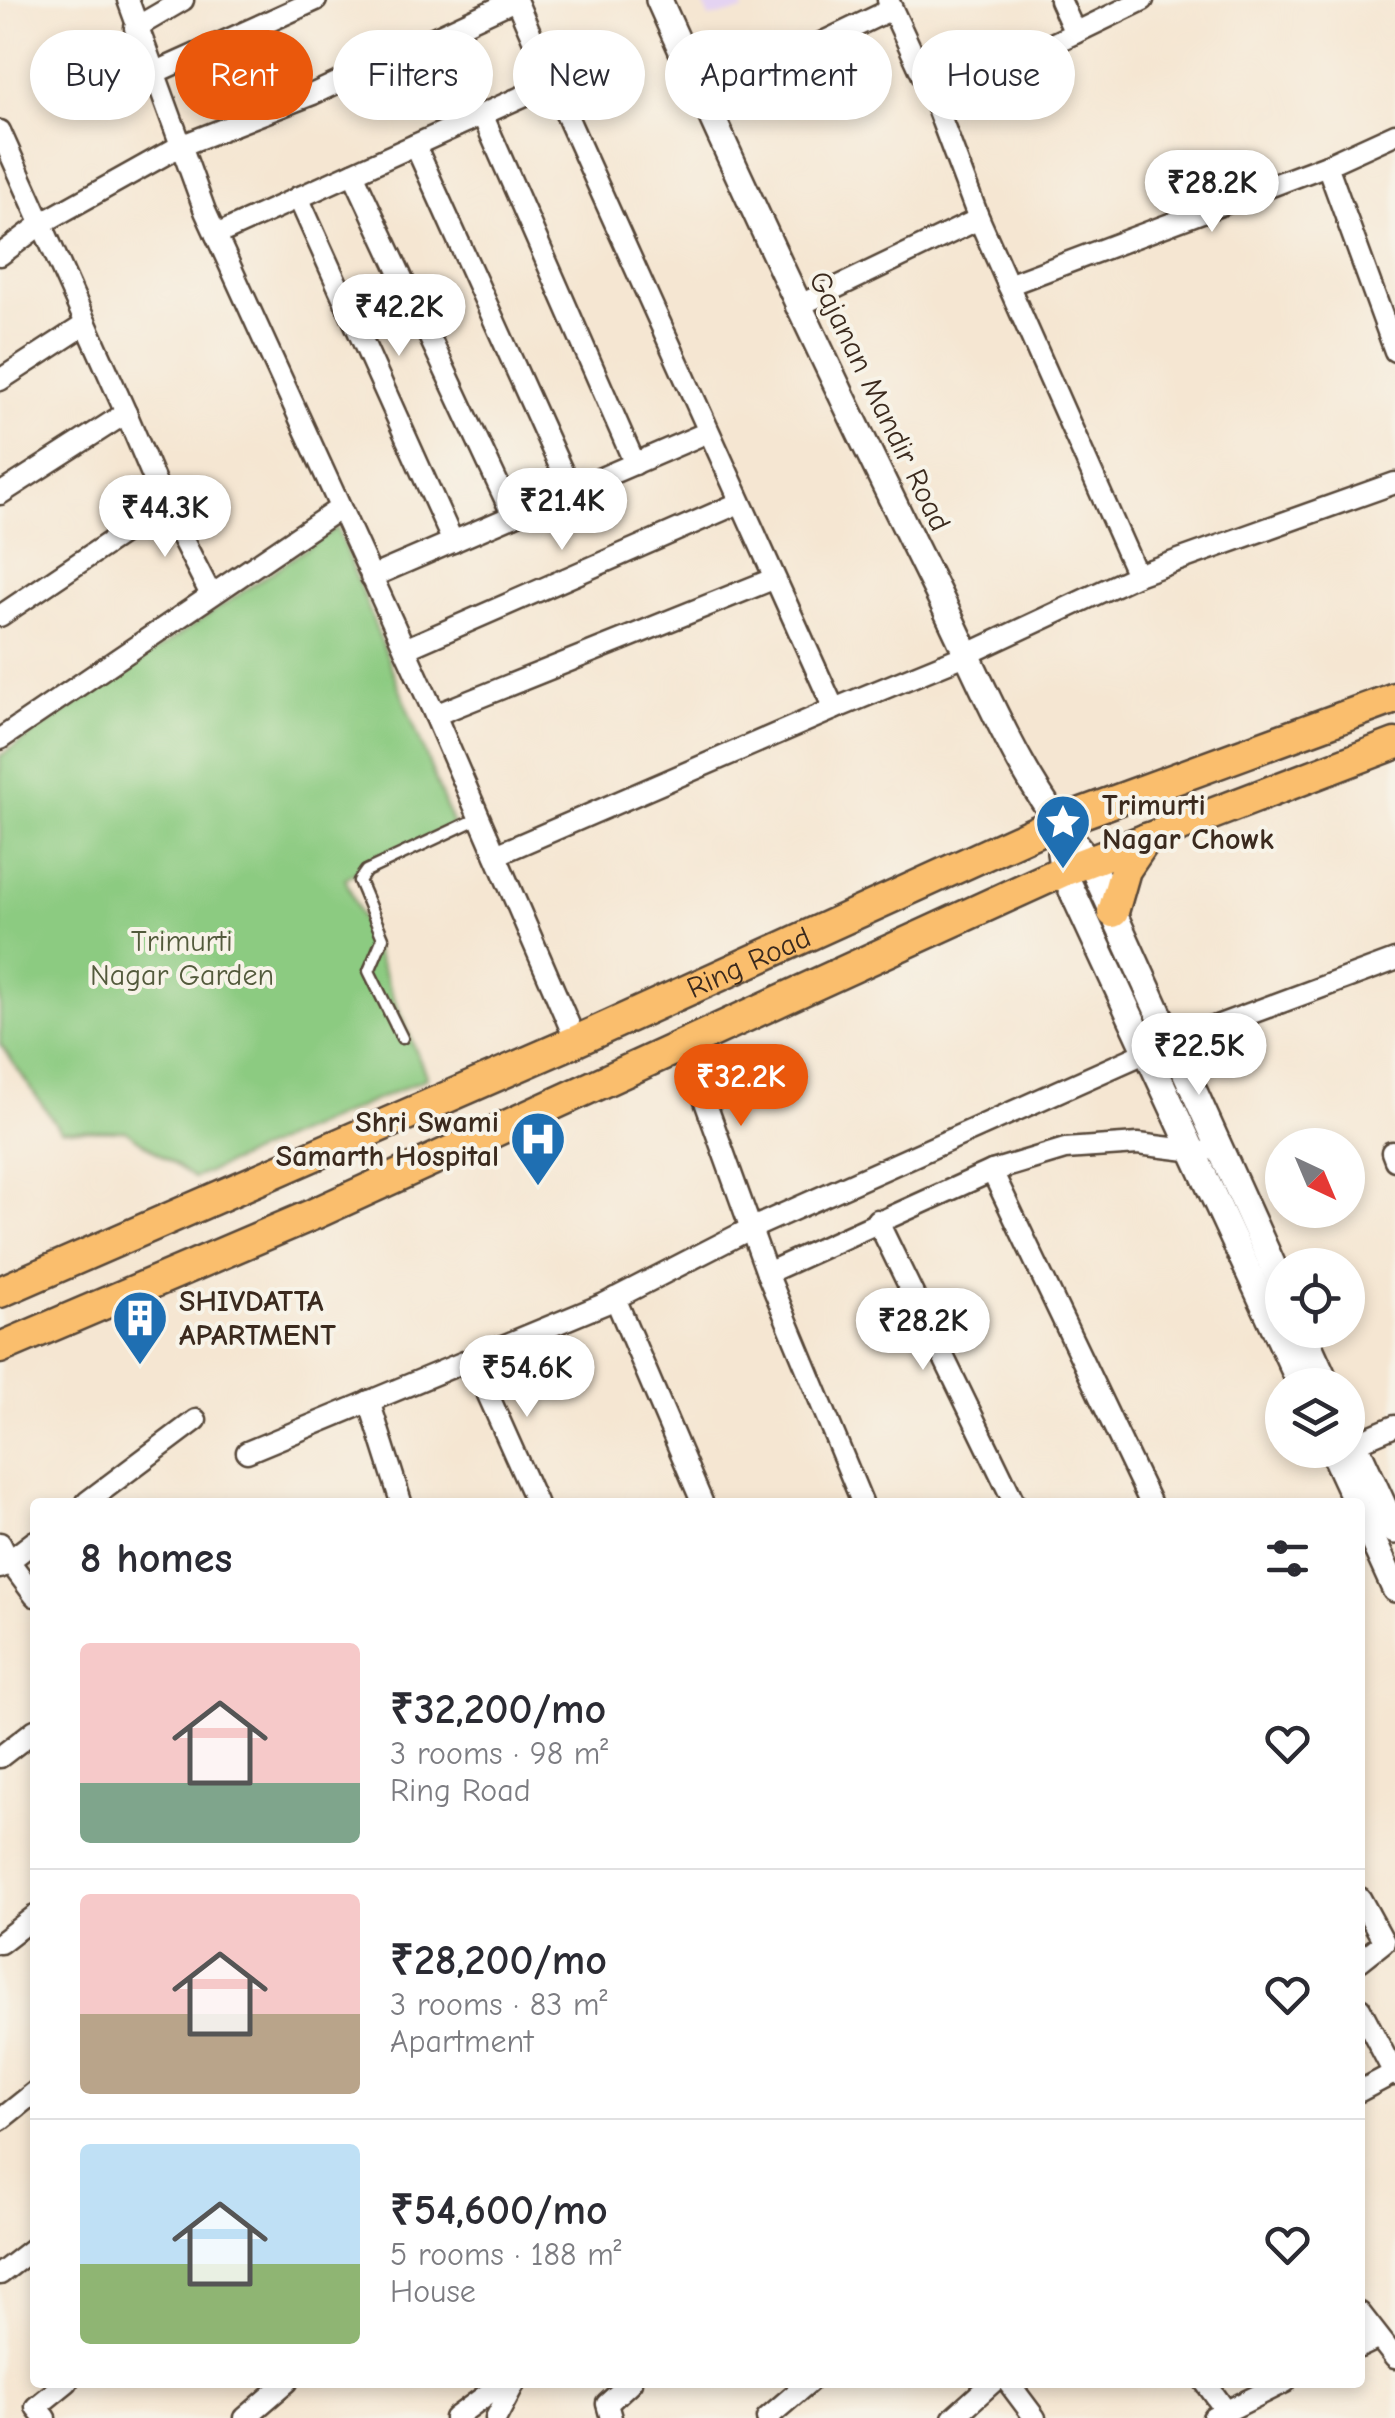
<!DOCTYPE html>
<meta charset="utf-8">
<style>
:root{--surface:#fff;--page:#f7f7f7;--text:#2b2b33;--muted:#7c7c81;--line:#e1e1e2;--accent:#ea580c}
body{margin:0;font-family:"Comic Neue",sans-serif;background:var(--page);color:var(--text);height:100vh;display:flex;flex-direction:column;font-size:38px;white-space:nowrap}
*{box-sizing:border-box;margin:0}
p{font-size:32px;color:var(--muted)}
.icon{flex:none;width:55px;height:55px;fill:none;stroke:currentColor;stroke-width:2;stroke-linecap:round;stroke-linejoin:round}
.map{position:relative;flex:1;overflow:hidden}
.sheet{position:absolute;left:30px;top:1498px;width:1335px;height:890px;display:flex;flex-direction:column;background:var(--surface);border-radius:10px;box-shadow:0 5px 15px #0003}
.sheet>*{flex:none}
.banner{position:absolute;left:30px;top:30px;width:1335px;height:90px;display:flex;gap:20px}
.needle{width:65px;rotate:136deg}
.buttons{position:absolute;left:1265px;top:1128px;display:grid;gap:20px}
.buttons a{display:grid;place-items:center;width:100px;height:100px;border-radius:50%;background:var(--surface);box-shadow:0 5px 15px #0003;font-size:50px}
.price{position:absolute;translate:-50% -85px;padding:0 22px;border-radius:35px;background:#fff;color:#222;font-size:32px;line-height:65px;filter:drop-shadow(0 2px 5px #0008)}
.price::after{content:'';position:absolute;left:50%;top:60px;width:30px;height:22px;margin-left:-15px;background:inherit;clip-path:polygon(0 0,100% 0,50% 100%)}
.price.active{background:var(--accent);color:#fff}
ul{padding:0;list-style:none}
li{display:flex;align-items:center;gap:30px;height:250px;padding:0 50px}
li+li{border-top:2px solid var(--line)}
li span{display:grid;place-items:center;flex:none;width:280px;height:200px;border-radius:10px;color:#555}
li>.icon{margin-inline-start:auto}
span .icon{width:120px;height:120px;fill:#fffc;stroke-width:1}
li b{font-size:42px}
h2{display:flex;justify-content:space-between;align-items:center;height:120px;padding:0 50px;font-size:42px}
.tag{padding:0 35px;border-radius:45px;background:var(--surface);box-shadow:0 5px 15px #0003;font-size:35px;line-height:90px}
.tag.active{background:var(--accent);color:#fff}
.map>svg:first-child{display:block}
.built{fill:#e4d3f2}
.green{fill:#8ccb81;stroke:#647a50;stroke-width:2.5}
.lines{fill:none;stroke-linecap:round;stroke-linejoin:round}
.service-casing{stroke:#574639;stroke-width:15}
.minor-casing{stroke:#574639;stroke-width:25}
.tertiary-casing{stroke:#574639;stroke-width:30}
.primary-casing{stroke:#574639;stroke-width:35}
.service{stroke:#fff;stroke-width:10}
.minor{stroke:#fff;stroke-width:20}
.tertiary{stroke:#fff;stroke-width:25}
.primary{stroke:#fabe6d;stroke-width:30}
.labels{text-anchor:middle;stroke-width:8;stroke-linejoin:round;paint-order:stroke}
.street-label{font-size:30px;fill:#3b2a1e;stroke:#f7f3e8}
.poi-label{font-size:30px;font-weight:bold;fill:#3b2a1e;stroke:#f7f3e8;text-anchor:start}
.park-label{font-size:30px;fill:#535a3c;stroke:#f7f3e8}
</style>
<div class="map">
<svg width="1395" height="2418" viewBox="0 0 1395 2418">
<rect width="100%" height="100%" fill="#f7f3e8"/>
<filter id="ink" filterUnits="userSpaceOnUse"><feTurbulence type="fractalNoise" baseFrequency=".01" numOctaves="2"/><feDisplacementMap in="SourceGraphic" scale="20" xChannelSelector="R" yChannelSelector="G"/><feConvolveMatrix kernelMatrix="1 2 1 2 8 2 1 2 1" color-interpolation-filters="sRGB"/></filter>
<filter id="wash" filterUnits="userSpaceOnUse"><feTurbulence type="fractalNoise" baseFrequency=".0048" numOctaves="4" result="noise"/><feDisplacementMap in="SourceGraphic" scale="40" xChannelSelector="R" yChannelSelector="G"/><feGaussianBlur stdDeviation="2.25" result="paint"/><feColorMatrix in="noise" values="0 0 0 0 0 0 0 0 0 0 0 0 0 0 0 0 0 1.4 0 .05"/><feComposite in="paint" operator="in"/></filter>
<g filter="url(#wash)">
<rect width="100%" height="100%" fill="#f5e6d2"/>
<polygon class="built" points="702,0 742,0 743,11 709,18"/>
<polygon class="green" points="337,528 453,825 345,878 427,1078 194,1178 126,1131 60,1130 0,1044 0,756"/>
</g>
<g filter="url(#ink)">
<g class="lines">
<g class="service-casing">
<polyline id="service" points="402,1038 369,971 383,938 359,881 366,871 479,818"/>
</g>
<g class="minor-casing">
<g id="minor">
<polyline points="128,0 205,211 435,715 576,1041"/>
<polyline points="888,0 934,100 1075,33 1060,0"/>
<polyline points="135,28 183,0"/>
<polyline points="1075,33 1143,0"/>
<polyline points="152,74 316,0"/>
<polyline points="552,83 834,709 968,654 1137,575 1395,483"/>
<polyline points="704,99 892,9"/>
<polyline points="934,100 979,219"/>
<polyline points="482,114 635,464"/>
<polyline points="0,131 126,413"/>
<polyline points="415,145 571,491"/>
<polyline points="1327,165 1395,351"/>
<polyline points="353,173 513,516"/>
<polyline points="298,197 453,542"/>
<polyline points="216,235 552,83 516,0"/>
<polyline points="0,255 44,222 180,146 313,94 515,0"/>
<polyline points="1008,285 1327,165 1395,134"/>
<polyline points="796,307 979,219 1137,575"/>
<polyline points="0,380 86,324"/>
<polyline points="0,494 126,413 165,505 0,616"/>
<polyline points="165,505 210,593"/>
<polyline points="371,577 708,432"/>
<polyline points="405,649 739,503"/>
<polyline points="435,715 773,579"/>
<polyline points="0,739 340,508"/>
<polyline points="496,855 834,709"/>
<polyline points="685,1046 767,1273"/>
<polyline points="1392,1152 1395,1160"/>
<polyline points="877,1220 1014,1502"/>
<polyline points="615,1298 702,1502"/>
<polyline points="472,1359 536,1502"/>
<polyline points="369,1401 401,1502"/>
<polyline points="1348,1446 1395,1426"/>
<polyline points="247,1452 604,1304 750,1229 1149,1051 1395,960"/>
<polyline points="87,1502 196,1420"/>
<polyline points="862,1502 767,1273 992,1171"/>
<polyline points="1150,1502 992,1171 1065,1149 1138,1144 1204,1152"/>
<polyline points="0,1543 9,1561 35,1541"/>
<polyline points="0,1568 9,1561 35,1596"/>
<polyline points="0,1757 35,1730"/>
<polyline points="1360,1898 1384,1942 1360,1961"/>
<polyline points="0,1943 35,1916"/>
<polyline points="1360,2008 1395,2075"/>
<polyline points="1360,2091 1394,2073"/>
<polyline points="0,2120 35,2092"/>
<polyline points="0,2274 35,2247"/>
<polyline points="1360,2313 1395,2358"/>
<polyline points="1360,2347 1379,2338"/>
<polyline points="1008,2382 1035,2418"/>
<polyline points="1205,2382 1226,2411"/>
<polyline points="45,2418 36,2407 67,2382"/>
<polyline points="245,2418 287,2382"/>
<polyline points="455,2418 504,2382"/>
<polyline points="496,2418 515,2382"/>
<polyline points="611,2418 607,2404 631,2382"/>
<polyline points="767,2418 809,2382"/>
<polyline points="953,2418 993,2382"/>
<polyline points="1213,2418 1285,2382"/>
</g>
</g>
<g class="tertiary-casing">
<g id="tertiary">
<path d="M659,0c89,199 181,396 278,591 45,91 84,196 153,270l192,425"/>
<polyline points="1060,853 1063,871 1301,1385"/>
<polyline points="1302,1330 1327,1385"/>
<polyline points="1348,1429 1395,1531"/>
<polyline points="1332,1450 1356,1502"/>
<polyline points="1360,1512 1395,1589"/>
</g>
</g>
<g class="primary-casing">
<g id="primary">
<polyline points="1113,912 1125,870 1146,839"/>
<path id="s1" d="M0,1292l576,-251 479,-218 340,-125"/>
<polyline points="0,1348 314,1214 1063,871 1395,744"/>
</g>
</g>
<use href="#service" class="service"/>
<use href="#minor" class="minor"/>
<use href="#tertiary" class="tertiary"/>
<use href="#primary" class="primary"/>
</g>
</g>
<defs>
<g id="sight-pin" transform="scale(2.875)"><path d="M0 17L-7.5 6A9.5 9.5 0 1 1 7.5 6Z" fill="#1f6fb2" stroke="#f7f3e8"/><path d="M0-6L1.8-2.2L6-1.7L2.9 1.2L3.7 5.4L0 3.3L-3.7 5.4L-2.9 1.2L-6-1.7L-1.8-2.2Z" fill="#fff"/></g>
<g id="hospital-pin" transform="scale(2.875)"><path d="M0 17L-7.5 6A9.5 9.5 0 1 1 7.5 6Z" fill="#1f6fb2" stroke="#f7f3e8"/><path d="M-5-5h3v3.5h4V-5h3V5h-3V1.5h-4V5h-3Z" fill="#fff"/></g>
<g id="building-pin" transform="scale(2.875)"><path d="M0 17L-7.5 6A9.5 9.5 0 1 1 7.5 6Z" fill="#1f6fb2" stroke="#f7f3e8"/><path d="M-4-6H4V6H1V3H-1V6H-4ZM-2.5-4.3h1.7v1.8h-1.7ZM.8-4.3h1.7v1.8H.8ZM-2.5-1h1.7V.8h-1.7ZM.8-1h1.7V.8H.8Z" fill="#fff"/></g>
</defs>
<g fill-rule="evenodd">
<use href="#sight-pin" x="1063" y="822"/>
<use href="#hospital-pin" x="538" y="1139"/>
<use href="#building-pin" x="140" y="1318"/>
</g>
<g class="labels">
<g class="street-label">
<text transform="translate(880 401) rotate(64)" y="10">Gajanan Mandir Road</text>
<text dy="10" stroke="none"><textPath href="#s1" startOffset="818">Ring Road</textPath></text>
</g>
<g class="poi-label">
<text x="1102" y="815">Trimurti<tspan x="1102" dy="34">Nagar Chowk</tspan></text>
<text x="499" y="1132" text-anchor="end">Shri Swami<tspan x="499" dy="34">Samarth Hospital</tspan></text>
<text x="179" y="1311">SHIVDATTA<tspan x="179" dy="34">APARTMENT</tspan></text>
</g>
<g class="park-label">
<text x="182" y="951">Trimurti<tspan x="182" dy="34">Nagar Garden</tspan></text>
</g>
</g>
</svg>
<div class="buttons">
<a><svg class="needle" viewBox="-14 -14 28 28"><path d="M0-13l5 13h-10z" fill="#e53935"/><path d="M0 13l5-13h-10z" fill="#7c7c81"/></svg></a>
<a><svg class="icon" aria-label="locate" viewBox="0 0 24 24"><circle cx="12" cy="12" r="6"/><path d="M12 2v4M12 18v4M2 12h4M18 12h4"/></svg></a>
<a><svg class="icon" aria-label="layers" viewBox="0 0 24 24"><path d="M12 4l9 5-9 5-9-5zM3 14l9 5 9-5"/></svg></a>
</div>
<b class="price" style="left:1212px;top:235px">₹28.2K</b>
<b class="price" style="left:399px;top:359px">₹42.2K</b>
<b class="price" style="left:562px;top:553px">₹21.4K</b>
<b class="price" style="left:165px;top:560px">₹44.3K</b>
<b class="price" style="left:1199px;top:1098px">₹22.5K</b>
<b class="price active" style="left:741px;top:1129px">₹32.2K</b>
<b class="price" style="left:923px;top:1373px">₹28.2K</b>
<b class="price" style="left:527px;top:1420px">₹54.6K</b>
<div class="banner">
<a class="tag">Buy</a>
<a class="tag active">Rent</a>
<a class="tag">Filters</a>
<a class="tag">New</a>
<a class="tag">Apartment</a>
<a class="tag">House</a>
</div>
<section class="sheet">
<h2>8 homes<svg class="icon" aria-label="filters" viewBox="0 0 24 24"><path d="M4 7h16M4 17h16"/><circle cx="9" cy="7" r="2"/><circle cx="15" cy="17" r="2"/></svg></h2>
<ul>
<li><span style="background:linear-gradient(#f6c9c9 70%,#7fa58c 0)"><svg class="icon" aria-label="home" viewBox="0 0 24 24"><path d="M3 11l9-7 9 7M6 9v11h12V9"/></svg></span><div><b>₹32,200/mo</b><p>3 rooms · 98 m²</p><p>Ring Road</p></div><svg class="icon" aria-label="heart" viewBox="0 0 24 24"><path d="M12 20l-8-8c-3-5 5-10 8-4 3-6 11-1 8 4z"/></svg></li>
<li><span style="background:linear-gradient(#f6c9c9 60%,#b9a48a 0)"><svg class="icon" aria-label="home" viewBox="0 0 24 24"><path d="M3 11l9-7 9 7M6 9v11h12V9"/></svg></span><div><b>₹28,200/mo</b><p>3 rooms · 83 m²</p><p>Apartment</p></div><svg class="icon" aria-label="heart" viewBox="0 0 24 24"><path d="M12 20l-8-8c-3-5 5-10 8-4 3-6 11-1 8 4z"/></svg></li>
<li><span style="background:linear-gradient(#bfe0f5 60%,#8fb573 0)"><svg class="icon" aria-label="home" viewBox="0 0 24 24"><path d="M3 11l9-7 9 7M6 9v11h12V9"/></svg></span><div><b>₹54,600/mo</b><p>5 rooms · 188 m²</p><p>House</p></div><svg class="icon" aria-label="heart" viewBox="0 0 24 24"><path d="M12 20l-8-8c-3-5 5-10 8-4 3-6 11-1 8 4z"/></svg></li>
</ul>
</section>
</div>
